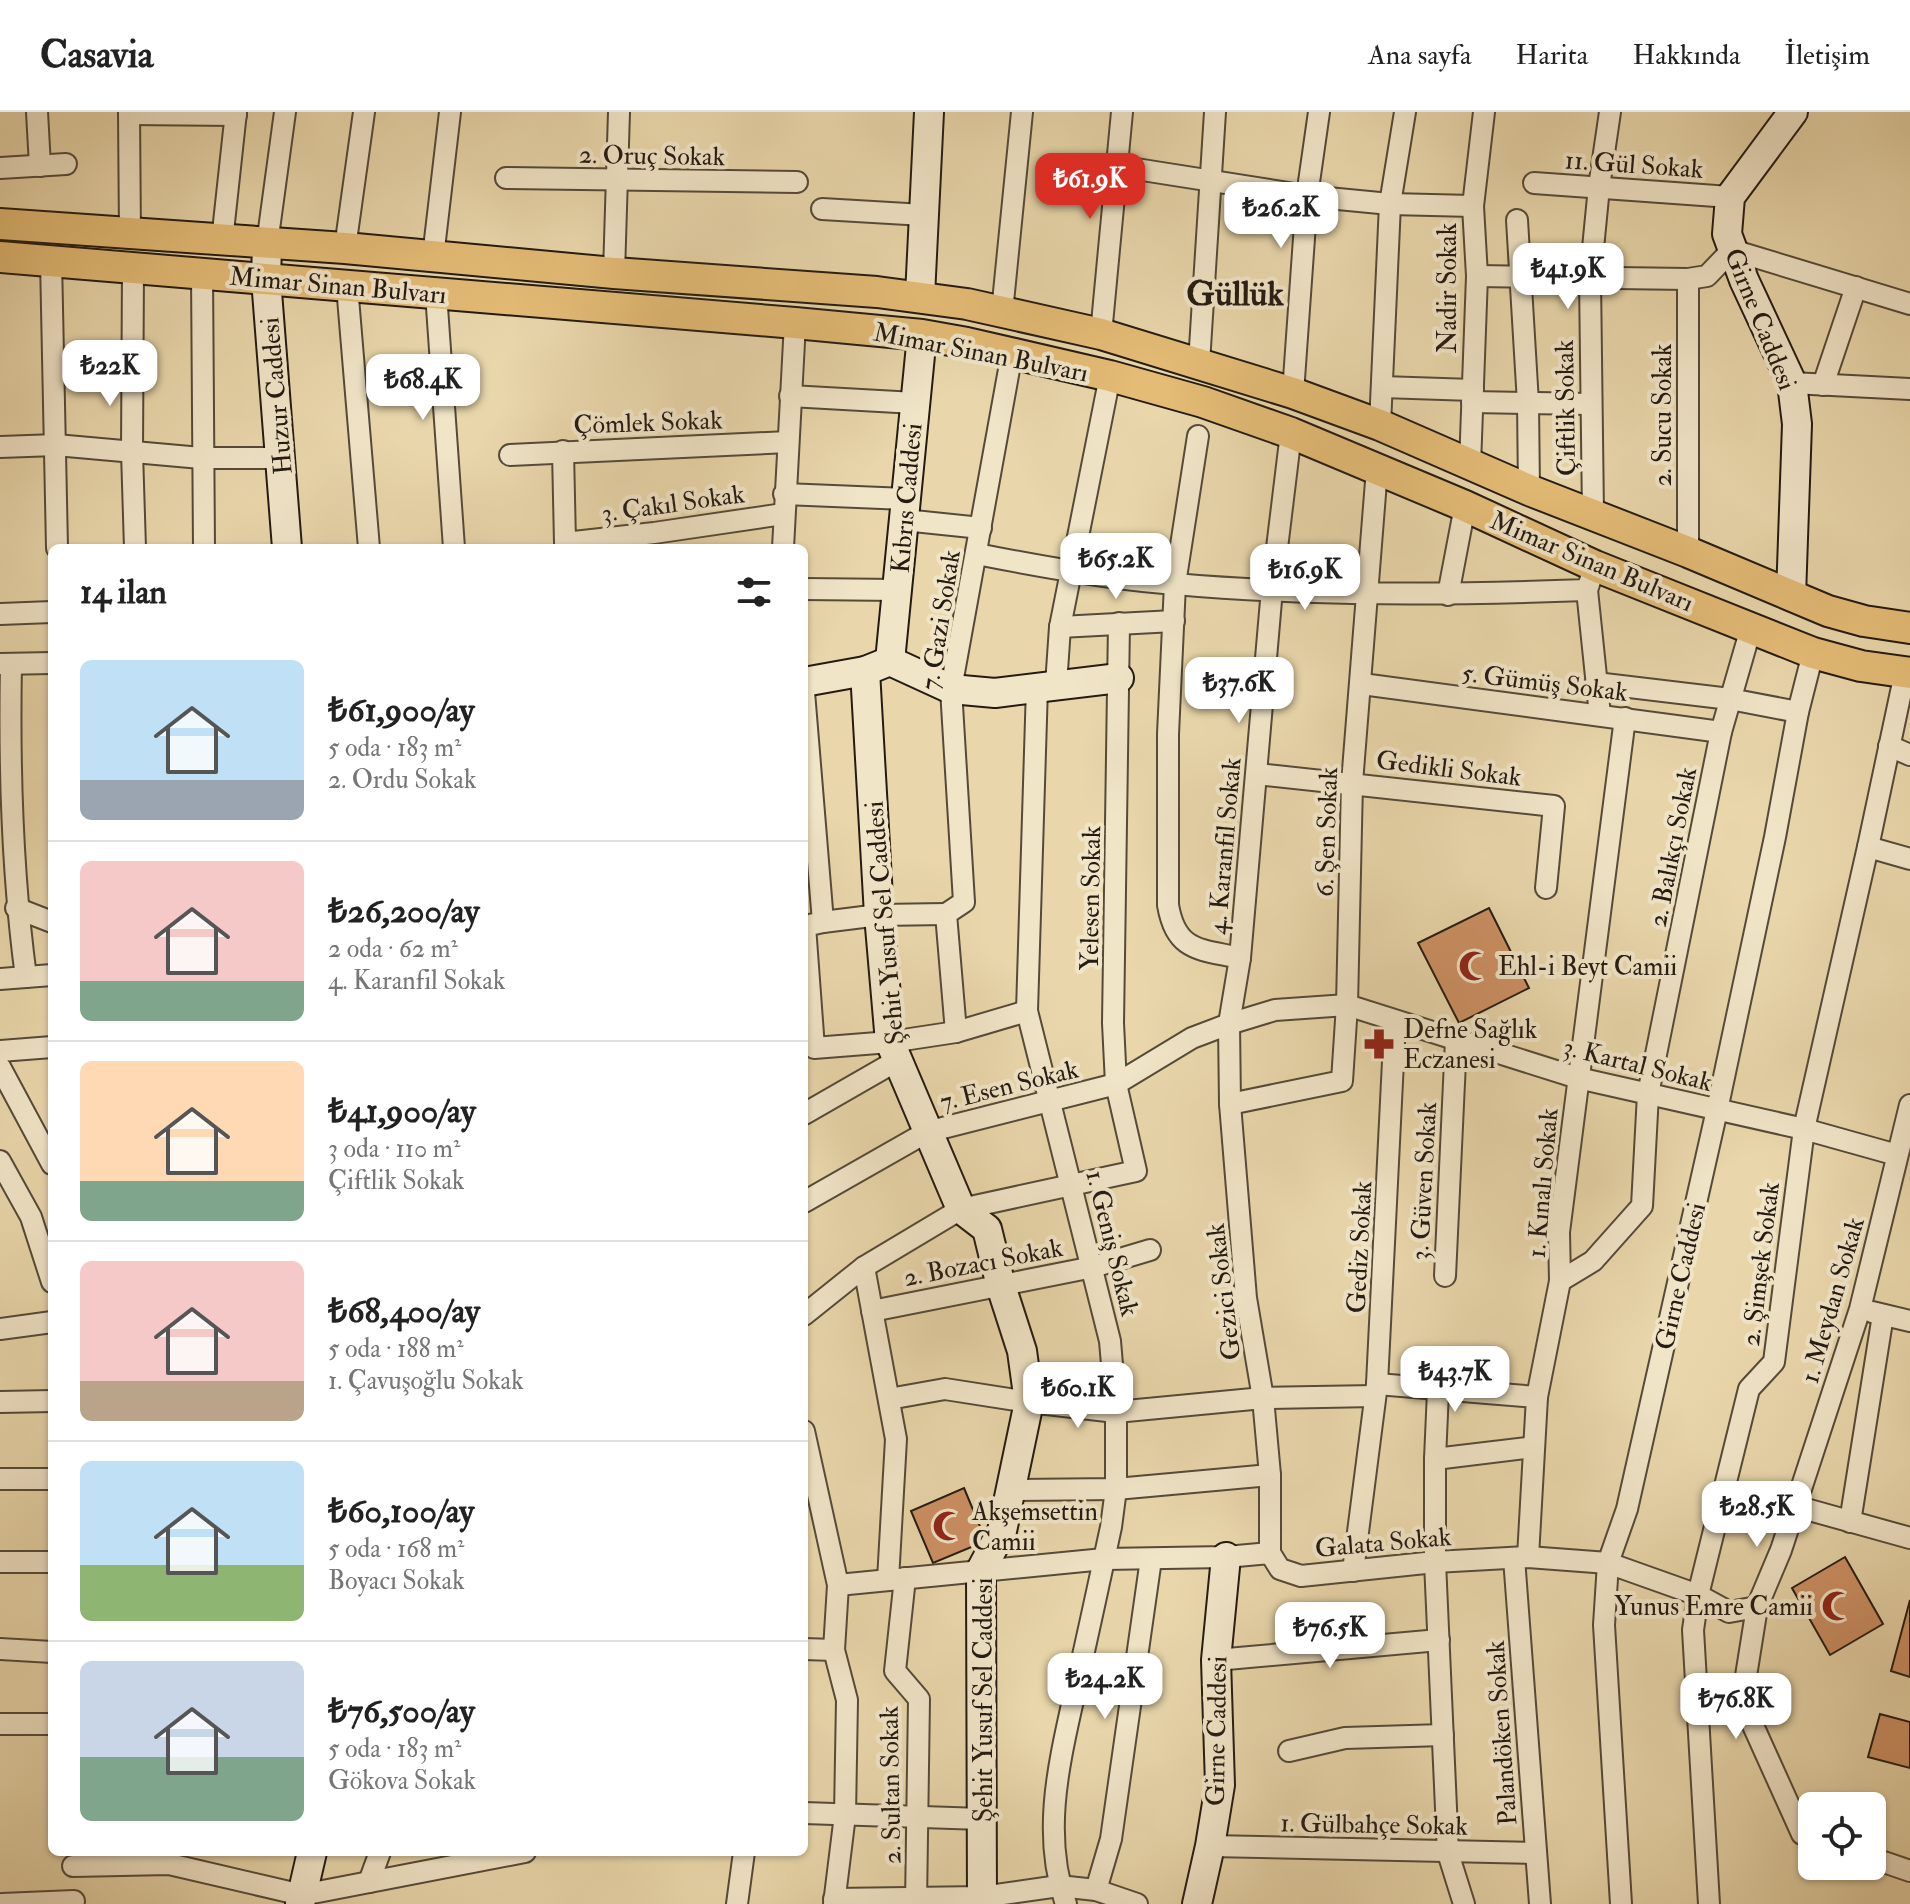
<!DOCTYPE html>
<html lang="tr">
<meta charset="utf-8">
<style>
:root{--surface:#fff;--page:#f2f2f2;--text:#222;--muted:#767676;--line:#e0e0e0;--accent:#d93025}
body{margin:0;font-family:"IM FELL Double Pica",serif;background:var(--page);color:var(--text);height:100vh;display:flex;flex-direction:column;font-size:30px;white-space:nowrap}
*{box-sizing:border-box;margin:0}
p{font-size:26px;color:var(--muted)}
.icon{flex:none;width:44px;height:44px;fill:none;stroke:currentColor;stroke-width:2;stroke-linecap:round;stroke-linejoin:round}
.map{position:relative;flex:1;overflow:hidden}
.side{position:absolute;left:48px;top:432px;width:760px;height:1312px;display:flex;flex-direction:column;background:var(--surface);border-radius:12px;box-shadow:0 2px 6px #0004}
.side>*{flex:none}
.controls{position:absolute;left:1798px;top:1680px;display:grid;gap:16px}
.controls a{display:grid;place-items:center;width:88px;height:88px;border-radius:12px;background:var(--surface);box-shadow:0 2px 6px #0004;font-size:40px}
.price{position:absolute;translate:-50% -68px;padding:0 18px;border-radius:16px;background:#fff;color:#222;font-size:26px;line-height:52px;filter:drop-shadow(0 2px 4px #0008)}
.price::after{content:'';position:absolute;left:50%;top:48px;width:24px;height:18px;margin-left:-12px;background:inherit;clip-path:polygon(0 0,100% 0,50% 100%)}
.price.active{background:var(--accent);color:#fff}
ul{padding:0;list-style:none}
li{display:flex;align-items:center;gap:24px;height:200px;padding:0 32px}
li+li{border-top:2px solid var(--line)}
li span{display:grid;place-items:center;flex:none;width:224px;height:160px;border-radius:12px;color:#555}
li>.icon{margin-inline-start:auto}
span .icon{width:96px;height:96px;fill:#fffc;stroke-width:1}
li b{font-size:34px}
h2{display:flex;justify-content:space-between;align-items:center;height:96px;padding:0 32px;font-size:34px}
header{display:flex;align-items:center;gap:48px;box-sizing:border-box;height:112px;padding:0 40px;background:var(--surface);border-bottom:2px solid var(--line)}
header strong{font-size:38px}
nav{display:flex;gap:44px;margin-inline-start:auto;font-size:28px}
.map>svg:first-child{display:block}
.building{fill:#cd9164;stroke:#241b13;stroke-width:2}
.lines{fill:none;stroke-linecap:round;stroke-linejoin:round}
.street-casing{stroke:#554a39;stroke-width:24}
.secondary-casing{stroke:#241b13;stroke-width:32}
.primary-casing{stroke:#241b13;stroke-width:34}
.street{stroke:#f1e5c8;stroke-width:20}
.secondary{stroke:#f1e5c8;stroke-width:28}
.primary{stroke:#e4bc76;stroke-width:30}
.labels{text-anchor:middle;stroke-width:8;stroke-linejoin:round;paint-order:stroke}
.street-label{font-size:26px;fill:#241b13;stroke:#f1e5c8}
.poi-label{font-size:26px;fill:#241b13;stroke:#f1e5c8;text-anchor:start}
.district-label{font-size:34px;font-weight:bold;fill:#241b13;stroke:#f1e5c8}
</style>
<header>
<strong>Casavia</strong>
<nav><a>Ana sayfa</a><a>Harita</a><a>Hakkında</a><a>İletişim</a></nav>
</header>
<div class="map">
<svg width="1910" height="1792" viewBox="0 0 1910 1792">
<rect width="100%" height="100%" fill="#e9d7ab"/>
<filter id="stains"><feTurbulence type="fractalNoise" baseFrequency=".0025" numOctaves="4"/><feColorMatrix values="0 0 0 0 .2 0 0 0 0 .09 0 0 0 0 .02 0 0 0 .5 -.17"/></filter>
<radialGradient id="worn" r=".72"><stop offset=".6" stop-color="#630" stop-opacity="0"/><stop offset="1" stop-color="#630" stop-opacity=".3"/></radialGradient>
<g class="building">
<polygon points="1489,796 1529,876 1459,911 1418,831"/>
<polygon points="964,1376 986,1429 933,1451 911,1399"/>
<polygon points="1845,1445 1883,1512 1830,1543 1792,1476"/>
<polygon points="1910,1488 1910,1565 1891,1559"/>
<polygon points="1880,1602 1910,1610 1910,1656 1868,1645"/>
</g>
<g class="lines">
<g class="street-casing">
<g id="street">
<polyline points="37,0 40,54"/>
<polyline points="129,0 130,123"/>
<polyline points="129,2 236,3"/>
<polyline points="1117,54 1307,84 1390,92 1473,94"/>
<polyline points="0,56 66,52"/>
<polyline points="506,66 797,70"/>
<polyline points="1534,71 1730,85"/>
<polyline points="822,97 924,103"/>
<polyline points="1517,108 1528,291 1529,378"/>
<polyline points="222,129 236,0"/>
<polyline points="267,132 285,0"/>
<polyline points="345,136 364,0"/>
<polyline points="433,145 450,0"/>
<polyline points="51,148 57,436"/>
<polyline points="133,155 132,340 135,436"/>
<polyline points="202,161 204,436"/>
<polyline points="614,161 619,0"/>
<polyline points="1477,164 1688,167 1707,164 1732,138 1910,192"/>
<polyline points="1688,167 1688,440"/>
<polyline points="347,174 369,436"/>
<polyline points="436,181 454,436"/>
<polyline points="1002,200 1022,0"/>
<polyline points="1101,222 1122,0"/>
<polyline points="1199,251 1215,0"/>
<polyline points="1792,271 1910,277"/>
<polyline points="1823,273 1856,175"/>
<polyline points="1382,275 1473,278"/>
<polyline points="1293,281 1307,84 1319,0"/>
<polyline points="790,284 915,291"/>
<polyline points="1472,290 1591,292"/>
<polyline points="1380,313 1390,92 1405,0"/>
<path d="M1198,324l-23,148 -7,150v171c8,47 32,44 72,53"/>
<polyline points="0,335 56,333 201,346 281,346"/>
<polyline points="563,339 565,431 654,421 783,402"/>
<polyline points="510,343 788,330"/>
<polyline points="1470,353 1477,164 1473,94 1484,0"/>
<polyline points="784,382 906,387"/>
<polyline points="1593,402 1590,167 1599,75 1610,0"/>
<polyline points="904,408 981,416"/>
<polyline points="783,436 795,211"/>
<path d="M977,442c65,13 131,25 198,30 137,12 275,11 412,6l8,-24"/>
<polyline points="804,477 898,478"/>
<polyline points="1587,478 1600,603"/>
<polyline points="1448,483 1465,394"/>
<polyline points="0,502 52,500"/>
<polyline points="1060,515 1174,509"/>
<polyline points="0,552 52,551"/>
<path d="M11,552c-2,104 1,209 15,313"/>
<polyline points="1596,571 1730,587 1798,600"/>
<polyline points="1362,572 1721,620"/>
<polyline points="1056,573 1060,515 1110,264"/>
<path d="M1037,575l-10,324 83,330 6,71v77l-5,38c-11,51 -22,103 -34,155 -16,74 -37,148 -11,222"/>
<polyline points="804,580 823,810 805,814 814,936 890,930 956,920 1027,899"/>
<polyline points="1889,634 1910,643"/>
<polyline points="1257,662 1554,694 1546,776"/>
<polyline points="1868,735 1910,747"/>
<polyline points="16,796 52,810"/>
<polyline points="823,810 879,803 946,802"/>
<polyline points="0,867 52,863"/>
<polyline points="956,920 946,802 964,790 951,577 1012,241"/>
<polyline points="0,939 52,935"/>
<polyline points="0,955 52,1052"/>
<polyline points="1230,992 1342,969 1347,893 1352,671 1377,357"/>
<polyline points="804,1002 898,948"/>
<polyline points="0,1049 31,1105 52,1170"/>
<polyline points="804,1090 927,1020 1116,972 1192,926 1229,912 1275,898 1347,893 1578,966 1804,1017 1897,1043"/>
<polyline points="864,1155 896,1327 888,1468"/>
<polyline points="1445,1164 1456,928"/>
<polyline points="1560,1169 1593,1149 1642,1094 1648,982 1721,620 1751,516"/>
<polyline points="872,1199 1093,1155 1150,1138"/>
<polyline points="1872,1200 1910,1209"/>
<polyline points="804,1203 864,1155 961,1097 1136,1059 1116,972 1113,911 1119,511"/>
<polyline points="0,1217 52,1210"/>
<polyline points="1377,1272 1537,1285"/>
<polyline points="1438,1279 1435,1347 1435,1450 1448,1741 1464,1792"/>
<polyline points="889,1287 945,1277 1029,1290 1116,1300 1263,1286 1375,1284"/>
<polyline points="0,1290 52,1289"/>
<polyline points="804,1319 838,1473 834,1538 847,1588 845,1703 834,1792"/>
<polyline points="1435,1347 1534,1335"/>
<polyline points="0,1367 52,1367"/>
<polyline points="1010,1378 1116,1377 1270,1363"/>
<polyline points="1795,1394 1910,1426"/>
<polyline points="1850,1410 1883,1203"/>
<polyline points="1270,1441 1270,1363 1263,1286 1246,1186 1230,992 1229,912 1240,846 1272,477 1291,321"/>
<polyline points="1528,1445 1537,1285 1560,1169 1559,1120 1625,606"/>
<polyline points="1514,1446 1540,1792"/>
<polyline points="0,1450 52,1450"/>
<polyline points="1353,1459 1377,1272 1395,909"/>
<polyline points="905,1466 895,1559 919,1587 916,1792"/>
<polyline points="838,1473 1104,1447 1226,1445 1270,1441 1280,1457 1301,1464 1435,1450 1528,1445 1608,1451 1698,1483 1729,1500 1757,1495"/>
<polyline points="0,1537 52,1540"/>
<polyline points="804,1537 834,1538"/>
<polyline points="1216,1548 1439,1528"/>
<polyline points="0,1612 52,1612"/>
<polyline points="1289,1639 1345,1626 1443,1623"/>
<polyline points="804,1701 982,1707"/>
<polyline points="1812,1726 1802,1722 1742,1589 1757,1495 1781,1438 1860,1197 1910,993"/>
<polyline points="1210,1734 1536,1741"/>
<polyline points="1872,1746 1910,1759"/>
<polyline points="73,1754 169,1752 302,1783 525,1740"/>
<polyline points="369,1770 380,1740"/>
<polyline points="1096,1778 1111,1727 1151,1447"/>
<polyline points="834,1787 982,1785 1059,1774 1096,1778 1137,1792"/>
<polyline points="2,1792 74,1789"/>
<polyline points="737,1792 744,1740"/>
<polyline points="1621,1792 1604,1513 1608,1451 1627,1397 1652,1286 1717,998 1775,725 1798,600 1813,541"/>
<polyline points="1709,1792 1693,1518 1698,1483 1749,1277 1774,1250 1804,1017 1868,735 1905,561"/>
</g>
</g>
<g class="secondary-casing">
<g id="secondary">
<polyline points="267,132 266,167 287,436"/>
<polyline points="920,184 929,0"/>
<polyline points="1791,484 1797,312 1792,271 1744,168 1727,122 1730,85 1793,0"/>
<polyline points="890,549 922,223"/>
<polyline points="865,559 879,803 890,930 961,1097 987,1117 1001,1174 1022,1239 1029,1290 1002,1419 981,1458 982,1792"/>
<polyline points="804,570 865,559 890,549 951,577 995,581 1119,566"/>
<polyline points="300,1792 312,1740"/>
<polyline points="1197,1792 1210,1734 1220,1673 1216,1548 1226,1445"/>
</g>
</g>
<g class="primary-casing">
<g id="primary">
<polyline points="0,112 345,136 614,161 877,180 967,192 1101,222 1293,281 1380,313 1529,378 1688,440 1828,499 1864,509 1910,516"/>
<polyline points="0,145 795,211 922,223 967,231 1110,264 1203,290 1291,321 1465,394 1595,454 1813,541 1861,554 1910,561"/>
</g>
</g>
<use href="#street" class="street"/>
<use href="#secondary" class="secondary"/>
<use href="#primary" class="primary"/>
</g>
<defs>
<g id="mosque-bare" transform="scale(2.4)"><path d="M3.5-4.9A6 6 0 1 0 3.5 4.9A5 5 0 1 1 3.5-4.9Z" fill="#8f2418" stroke="#f1e5c8" stroke-width="2.5" paint-order="stroke"/></g>
<g id="pharmacy-bare" transform="scale(2.4)"><path d="M-2-6h4v4h4v4h-4v4h-4v-4h-4v-4h4Z" fill="#8f2418" stroke="#f1e5c8" stroke-width="2.5" paint-order="stroke"/></g>
</defs>
<g fill-rule="evenodd">
<use href="#mosque-bare" x="1474" y="854"/>
<use href="#pharmacy-bare" x="1379" y="932"/>
<use href="#mosque-bare" x="948" y="1414"/>
<use href="#mosque-bare" x="1837" y="1494"/>
</g>
<g class="labels">
<g class="street-label">
<text transform="translate(652 43) rotate(1)" y="9">2. Oruç Sokak</text>
<text transform="translate(1634 52) rotate(4)" y="9">11. Gül Sokak</text>
<text transform="translate(338 173) rotate(5)" y="9">Mimar Sinan Bulvarı</text>
<text transform="translate(1447 176) rotate(-90)" y="9">Nadir Sokak</text>
<text transform="translate(1761 207) rotate(68)" y="9">Girne Caddesi</text>
<text transform="translate(981 240) rotate(11)" y="9">Mimar Sinan Bulvarı</text>
<text transform="translate(276 284) rotate(-95)" y="9">Huzur Caddesi</text>
<text transform="translate(1565 296) rotate(-91)" y="9">Çiftlik Sokak</text>
<text transform="translate(1662 303) rotate(-90)" y="9">2. Sucu Sokak</text>
<text transform="translate(648 310) rotate(-2)" y="9">Çömlek Sokak</text>
<text transform="translate(906 386) rotate(-85)" y="9">Kıbrıs Caddesi</text>
<text transform="translate(673 391) rotate(-8)" y="9">3. Çakıl Sokak</text>
<text transform="translate(1592 449) rotate(23)" y="9">Mimar Sinan Bulvarı</text>
<text transform="translate(940 508) rotate(-81)" y="9">7. Gazi Sokak</text>
<text transform="translate(1545 570) rotate(7)" y="9">5. Gümüş Sokak</text>
<text transform="translate(1449 656) rotate(7)" y="9">Gedikli Sokak</text>
<text transform="translate(1326 720) rotate(-88)" y="9">6. Şen Sokak</text>
<text transform="translate(1224 734) rotate(-85)" y="9">4. Karanfil Sokak</text>
<text transform="translate(1672 735) rotate(-79)" y="9">2. Balıkçı Sokak</text>
<text transform="translate(1090 786) rotate(-89)" y="9">Yelesen Sokak</text>
<text transform="translate(884 811) rotate(-95)" y="9">Şehit Yusuf Sel Caddesi</text>
<text transform="translate(1638 952) rotate(14)" y="9">3. Kartal Sokak</text>
<text transform="translate(1009 973) rotate(-14)" y="9">7. Esen Sokak</text>
<text transform="translate(1423 1069) rotate(-87)" y="9">3. Güven Sokak</text>
<text transform="translate(1542 1071) rotate(-85)" y="9">1. Kınalı Sokak</text>
<text transform="translate(1113 1131) rotate(76)" y="9">1. Geniş Sokak</text>
<text transform="translate(1359 1135) rotate(-87)" y="9">Gediz Sokak</text>
<text transform="translate(983 1150) rotate(-11)" y="9">2. Bozacı Sokak</text>
<text transform="translate(1760 1152) rotate(-83)" y="9">2. Şimşek Sokak</text>
<text transform="translate(1680 1164) rotate(-77)" y="9">Girne Caddesi</text>
<text transform="translate(1223 1180) rotate(-97)" y="9">Gezici Sokak</text>
<text transform="translate(1832 1188) rotate(-74)" y="9">1. Meydan Sokak</text>
<text transform="translate(1383 1430) rotate(-5)" y="9">Galata Sokak</text>
<text transform="translate(983 1588) rotate(-90)" y="9">Şehit Yusuf Sel Caddesi</text>
<text transform="translate(1216 1619) rotate(-89)" y="9">Girne Caddesi</text>
<text transform="translate(1501 1621) rotate(-94)" y="9">Palandöken Sokak</text>
<text transform="translate(890 1673) rotate(-91)" y="9">2. Sultan Sokak</text>
<text transform="translate(1374 1712) rotate(1)" y="9">1. Gülbahçe Sokak</text>
</g>
<g class="poi-label">
<text x="1498" y="863">Ehl-i Beyt Camii</text>
<text x="1403" y="926">Defne Sağlık<tspan x="1403" dy="30">Eczanesi</tspan></text>
<text x="972" y="1408">Akşemsettin<tspan x="972" dy="30">Camii</tspan></text>
<text x="1813" y="1503" text-anchor="end">Yunus Emre Camii</text>
</g>
<g class="district-label">
<text x="1235" y="193">Güllük</text>
</g>
</g>
<rect width="100%" height="100%" filter="url(#stains)"/>
<rect width="100%" height="100%" fill="url(#worn)"/>
</svg>
<div class="controls">
<a><svg class="icon" aria-label="locate" viewBox="0 0 24 24"><circle cx="12" cy="12" r="6"/><path d="M12 2v4M12 18v4M2 12h4M18 12h4"/></svg></a>
</div>
<b class="price active" style="left:1090px;top:109px">₺61.9K</b>
<b class="price" style="left:1281px;top:138px">₺26.2K</b>
<b class="price" style="left:1568px;top:199px">₺41.9K</b>
<b class="price" style="left:110px;top:296px">₺22K</b>
<b class="price" style="left:423px;top:310px">₺68.4K</b>
<b class="price" style="left:1116px;top:489px">₺65.2K</b>
<b class="price" style="left:1305px;top:500px">₺16.9K</b>
<b class="price" style="left:1239px;top:613px">₺37.6K</b>
<b class="price" style="left:1455px;top:1302px">₺43.7K</b>
<b class="price" style="left:1078px;top:1318px">₺60.1K</b>
<b class="price" style="left:1757px;top:1437px">₺28.5K</b>
<b class="price" style="left:1330px;top:1558px">₺76.5K</b>
<b class="price" style="left:1105px;top:1609px">₺24.2K</b>
<b class="price" style="left:1736px;top:1629px">₺76.8K</b>
<section class="side">
<h2>14 ilan<svg class="icon" aria-label="filters" viewBox="0 0 24 24"><path d="M4 7h16M4 17h16"/><circle cx="9" cy="7" r="2"/><circle cx="15" cy="17" r="2"/></svg></h2>
<ul>
<li><span style="background:linear-gradient(#bfe0f5 75%,#9aa5b1 0)"><svg class="icon" aria-label="home" viewBox="0 0 24 24"><path d="M3 11l9-7 9 7M6 9v11h12V9"/></svg></span><div><b>₺61,900/ay</b><p>5 oda · 183 m²</p><p>2. Ordu Sokak</p></div></li>
<li><span style="background:linear-gradient(#f6c9c9 75%,#7fa58c 0)"><svg class="icon" aria-label="home" viewBox="0 0 24 24"><path d="M3 11l9-7 9 7M6 9v11h12V9"/></svg></span><div><b>₺26,200/ay</b><p>2 oda · 62 m²</p><p>4. Karanfil Sokak</p></div></li>
<li><span style="background:linear-gradient(#ffd9b3 75%,#7fa58c 0)"><svg class="icon" aria-label="home" viewBox="0 0 24 24"><path d="M3 11l9-7 9 7M6 9v11h12V9"/></svg></span><div><b>₺41,900/ay</b><p>3 oda · 110 m²</p><p>Çiftlik Sokak</p></div></li>
<li><span style="background:linear-gradient(#f6c9c9 75%,#b9a48a 0)"><svg class="icon" aria-label="home" viewBox="0 0 24 24"><path d="M3 11l9-7 9 7M6 9v11h12V9"/></svg></span><div><b>₺68,400/ay</b><p>5 oda · 188 m²</p><p>1. Çavuşoğlu Sokak</p></div></li>
<li><span style="background:linear-gradient(#bfe0f5 65%,#8fb573 0)"><svg class="icon" aria-label="home" viewBox="0 0 24 24"><path d="M3 11l9-7 9 7M6 9v11h12V9"/></svg></span><div><b>₺60,100/ay</b><p>5 oda · 168 m²</p><p>Boyacı Sokak</p></div></li>
<li><span style="background:linear-gradient(#c9d6e8 60%,#7fa58c 0)"><svg class="icon" aria-label="home" viewBox="0 0 24 24"><path d="M3 11l9-7 9 7M6 9v11h12V9"/></svg></span><div><b>₺76,500/ay</b><p>5 oda · 183 m²</p><p>Gökova Sokak</p></div></li>
</ul>
</section>
</div>
